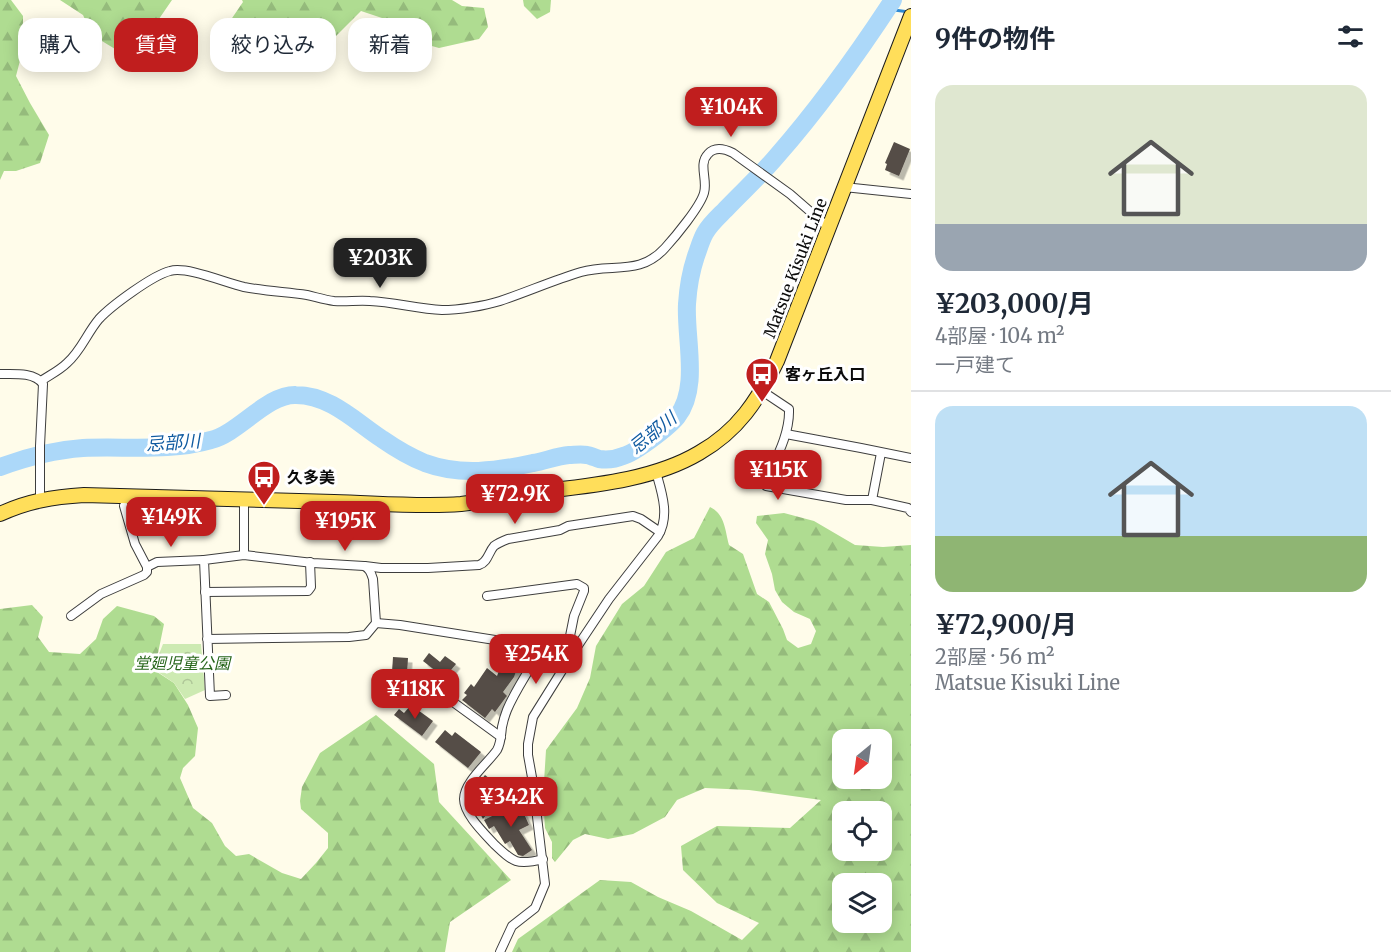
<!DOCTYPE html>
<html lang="ja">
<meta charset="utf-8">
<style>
:root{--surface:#fff;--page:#f6f6f7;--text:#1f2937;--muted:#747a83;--line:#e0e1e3;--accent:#c01e1e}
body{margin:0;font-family:Merriweather,"Noto Sans JP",serif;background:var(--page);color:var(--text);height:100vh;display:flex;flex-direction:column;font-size:22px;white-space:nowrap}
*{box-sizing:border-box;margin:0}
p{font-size:20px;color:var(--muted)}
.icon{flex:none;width:33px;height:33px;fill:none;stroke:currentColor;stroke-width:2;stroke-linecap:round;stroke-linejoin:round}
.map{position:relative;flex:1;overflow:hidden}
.panel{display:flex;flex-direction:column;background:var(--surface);width:480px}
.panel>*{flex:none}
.guide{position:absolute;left:18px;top:18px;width:570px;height:54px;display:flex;gap:12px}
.needle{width:39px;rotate:209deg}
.fabs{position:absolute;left:832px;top:729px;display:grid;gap:12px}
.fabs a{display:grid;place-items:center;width:60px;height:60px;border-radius:12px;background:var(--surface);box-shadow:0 3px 15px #0003;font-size:30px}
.price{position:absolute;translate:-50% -51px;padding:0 14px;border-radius:12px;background:var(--accent);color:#fff;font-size:20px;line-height:39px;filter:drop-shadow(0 2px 3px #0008)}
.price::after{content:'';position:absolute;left:50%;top:36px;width:18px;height:14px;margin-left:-9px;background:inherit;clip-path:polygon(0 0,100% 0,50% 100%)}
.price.on{background:#222;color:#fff}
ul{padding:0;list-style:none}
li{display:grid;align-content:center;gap:12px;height:318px;padding:0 24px}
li+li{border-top:2px solid var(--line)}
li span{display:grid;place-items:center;height:186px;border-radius:18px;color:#555}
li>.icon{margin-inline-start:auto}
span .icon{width:108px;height:108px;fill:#fffc;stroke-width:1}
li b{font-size:26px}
h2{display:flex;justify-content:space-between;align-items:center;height:72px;padding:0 24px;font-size:26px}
.pill{padding:0 21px;border-radius:18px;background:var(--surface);box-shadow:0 3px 15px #0003;font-size:21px;line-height:54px}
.pill.on{background:var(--accent);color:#fff}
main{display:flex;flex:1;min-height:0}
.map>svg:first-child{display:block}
.forest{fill:url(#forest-firs);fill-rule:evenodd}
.park{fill:url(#park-crowns)}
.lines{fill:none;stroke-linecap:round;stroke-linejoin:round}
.stream{stroke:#308ad3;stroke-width:3}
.river{stroke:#acd8f9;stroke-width:18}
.building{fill:#544d47;filter:url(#shadow)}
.street-casing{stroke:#3e3e3e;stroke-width:10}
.primary-casing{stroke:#1c1c1c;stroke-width:16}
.street{stroke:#fff;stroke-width:8}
.primary{stroke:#ffde5a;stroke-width:14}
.labels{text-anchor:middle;stroke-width:6;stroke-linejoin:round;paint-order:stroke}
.street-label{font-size:16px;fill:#0b0b0b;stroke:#fff}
.poi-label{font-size:16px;font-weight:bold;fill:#0b0b0b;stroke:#fff;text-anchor:start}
.park-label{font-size:16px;font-style:italic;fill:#26651a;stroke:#fff}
.water-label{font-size:18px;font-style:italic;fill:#105ba1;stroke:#fff}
</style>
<main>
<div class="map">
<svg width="911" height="952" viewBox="0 0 911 952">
<defs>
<pattern id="forest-firs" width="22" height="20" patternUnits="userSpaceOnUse" patternTransform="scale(1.5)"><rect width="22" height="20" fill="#afdc91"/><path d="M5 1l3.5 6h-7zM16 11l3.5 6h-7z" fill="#95bb7c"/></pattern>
<pattern id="park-crowns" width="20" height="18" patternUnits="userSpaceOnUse" patternTransform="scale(1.5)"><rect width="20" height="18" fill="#cdeab2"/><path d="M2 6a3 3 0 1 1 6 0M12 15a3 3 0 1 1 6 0" fill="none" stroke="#afc798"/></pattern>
<filter id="shadow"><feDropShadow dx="4.5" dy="4.5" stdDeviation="0" flood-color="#0004"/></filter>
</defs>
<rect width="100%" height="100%" fill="#fffcea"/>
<g class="forest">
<polygon points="0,0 11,0 23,16 23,49 16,76 30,103 49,135 40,163 16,171 4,171 0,180"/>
<polygon points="60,0 172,0 141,45 120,52 92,35 83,15"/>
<polygon points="242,0 452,0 462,6 484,8 488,27 479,39 439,48 414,41 391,21 361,11 334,38 296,48 265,69 244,72 222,60 213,46 243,2"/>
<polygon points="523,0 551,0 550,12 537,19 524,6"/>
<path d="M710,507c15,7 15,23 19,38l14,9 14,40 12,8 14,27 4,11 11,8 13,-4 5,-13 -6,-12 -16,-7 -12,-10 -7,-12 -3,-16 -7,-20 3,-14 -12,-17 1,-7 27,-3 30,8 41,24 28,2 28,-2v407h-399l6,-13 82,-59 31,2 27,15 33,14 51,29 17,-17 -42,-20 -34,-33 -2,-24 36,-20 73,2 31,-28 -72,-10 -44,-2 -28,12 -12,17 -32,17 -25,5 -23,-5 -12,6 -18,22 -3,-4v-16l-7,-14 -2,-30 3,-48 31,-42 13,-30 6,-32 26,-42 22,-18 22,-34 28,-14zM843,740h39v38h-39zM843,812h39v38h-39zM843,884h39v38h-39z"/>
<polygon points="32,605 43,617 38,637 49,652 80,654 96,639 103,619 117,606 154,616 164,624 157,658 157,672 174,683 188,705 198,728 195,756 183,768 180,778 193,808 212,823 225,846 236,856 249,854 282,873 301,879 316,863 328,848 328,833 301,809 300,801 302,787 320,753 376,715 434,764 439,802 511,880 450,922 445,952 0,952 0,609"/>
</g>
<polygon class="park" points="163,644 201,644 205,690 185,699 174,683 158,672 157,659"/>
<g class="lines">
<polyline class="stream" points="887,9 909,12"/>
<path class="river" d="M0,467c27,-10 54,-17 83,-19 43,-2 86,4 128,-8 28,-7 56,-46 85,-45 34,0 60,27 86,44 13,9 28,18 43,24 35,13 72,8 108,0 12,-2 24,-7 36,-8 5,0 12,-1 18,0 2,0 9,3 12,4 7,1 17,0 24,-3 12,-3 46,-29 54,-39 23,-29 8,-79 10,-113 1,-16 4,-33 9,-48 3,-8 5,-16 9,-23 5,-9 13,-16 20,-23 17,-18 35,-34 51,-53 43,-49 81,-102 117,-157"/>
</g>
<g class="building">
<polygon points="894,142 910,149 899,176 885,170 887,164 885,163"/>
<polygon points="429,653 440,662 445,656 456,664 442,681 435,675 437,672 423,661"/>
<polygon points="393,657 408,658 407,673 392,672"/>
<polygon points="508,659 519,663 514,677 503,692 507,696 506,697 495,712 492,709 485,718 462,700 467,695 464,693 471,684 474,687 487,668 497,676 502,663 506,664"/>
<polygon points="411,705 433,721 422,736 394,715 399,709 404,713"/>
<polygon points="445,730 452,736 455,732 481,752 468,768 435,742"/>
<polygon points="485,775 505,791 483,819 479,812 473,806 481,796 473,790"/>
<polygon points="519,803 529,825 519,830 532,850 523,856 518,855 510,841 505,844 494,826 489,829 484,820"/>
</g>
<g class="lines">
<g class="street-casing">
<g id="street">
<polyline points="844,187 911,194"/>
<path d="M0,374c14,0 34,-2 43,10l-3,62v54"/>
<path d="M41,381c9,-6 19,-11 26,-18 14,-12 20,-30 32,-44 12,-13 54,-44 71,-48 17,-5 56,12 74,16 21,4 42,5 63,8 9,2 18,5 27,6 12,1 24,-1 36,0 24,1 48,8 72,9 17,0 42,-4 58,-9 27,-9 54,-21 81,-29 31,-9 59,4 84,-24 10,-11 35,-41 39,-55 4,-13 -6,-29 4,-39 7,-8 17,-5 25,-1l57,41 38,33"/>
<path d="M762,391l27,18c1,26 -14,51 -24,74l1,3 80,14h26l36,8 3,4"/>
<polyline points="786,434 861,448 911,458"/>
<polyline points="244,499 244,555"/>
<polyline points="872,500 881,453"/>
<polyline points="124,506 135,544 147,567"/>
<path d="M365,566l16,2h47l51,-3c9,-3 9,-12 15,-19 4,-3 9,-5 14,-7l52,-9 8,-4 65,-10 8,3 19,13"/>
<polyline points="205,592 308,591 311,587 310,562"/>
<polyline points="487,596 577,584 584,588 584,591 574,616 568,646 573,653"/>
<polyline points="71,616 101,594 144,575 147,572 147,567 157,562 204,560"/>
<path d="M376,623l24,2 120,19c9,2 17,7 14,17 -9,16 -20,32 -27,49 -2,5 -4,12 -5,17 -1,8 -1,16 -5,23 -9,13 -33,32 -33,49 0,15 20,34 30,45 19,18 23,22 49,15"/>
<path d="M207,639l142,-2 17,-2 10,-12 -3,-44c-2,-6 -3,-10 -9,-13l-51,-3 -69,-8 -40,5 6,136 16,-1"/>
<polyline points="416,675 501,737"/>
<path d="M500,952l12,-26 23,-18 10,-24 -12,-101 -5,-28v-11l5,-27 40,-64 36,-54 49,-63c12,-20 4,-43 -2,-64"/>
</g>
</g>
<g class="primary-casing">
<path id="primary" d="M0,514c28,-13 53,-17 84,-19 83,2 167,5 250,7 42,1 85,5 127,2 28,-3 57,-10 85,-13 51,-6 109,-12 153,-38 39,-22 59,-53 78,-92l134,-345"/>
</g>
<use href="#street" class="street"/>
<use href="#primary" class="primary"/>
</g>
<defs>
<g id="bus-pin" transform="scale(1.725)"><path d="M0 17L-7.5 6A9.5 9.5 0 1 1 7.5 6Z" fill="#c01e1e" stroke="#fff"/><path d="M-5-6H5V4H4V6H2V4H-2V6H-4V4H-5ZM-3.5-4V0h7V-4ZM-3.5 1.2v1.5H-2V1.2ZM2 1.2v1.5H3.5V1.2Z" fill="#fff"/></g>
</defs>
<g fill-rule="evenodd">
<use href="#bus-pin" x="762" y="374"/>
<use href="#bus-pin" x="264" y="477"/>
</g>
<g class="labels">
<g class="street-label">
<text transform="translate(795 268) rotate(-69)" y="6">Matsue Kisuki Line</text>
</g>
<g class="poi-label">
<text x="785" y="380">客ヶ丘入口</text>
<text x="287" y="483">久多美</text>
</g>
<g class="park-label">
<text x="182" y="669">堂廻児童公園</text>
</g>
<g class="water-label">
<text transform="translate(653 433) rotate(-39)" y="6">忌部川</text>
<text transform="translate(173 443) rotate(-4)" y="6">忌部川</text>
</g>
</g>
</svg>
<div class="fabs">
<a><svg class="needle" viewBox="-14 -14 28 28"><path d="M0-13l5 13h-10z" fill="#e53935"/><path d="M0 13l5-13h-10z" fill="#747a83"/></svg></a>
<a><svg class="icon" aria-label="locate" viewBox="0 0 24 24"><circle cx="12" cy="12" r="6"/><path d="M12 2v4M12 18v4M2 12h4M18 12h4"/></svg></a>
<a><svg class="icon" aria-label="layers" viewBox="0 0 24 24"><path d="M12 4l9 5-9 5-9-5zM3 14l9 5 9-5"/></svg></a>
</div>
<b class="price" style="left:731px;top:138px">¥104K</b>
<b class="price on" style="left:380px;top:289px">¥203K</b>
<b class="price" style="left:778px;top:501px">¥115K</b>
<b class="price" style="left:515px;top:525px">¥72.9K</b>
<b class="price" style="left:171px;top:548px">¥149K</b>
<b class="price" style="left:345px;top:552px">¥195K</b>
<b class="price" style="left:536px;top:685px">¥254K</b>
<b class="price" style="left:415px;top:720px">¥118K</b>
<b class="price" style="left:511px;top:828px">¥342K</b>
<div class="guide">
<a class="pill">購入</a>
<a class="pill on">賃貸</a>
<a class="pill">絞り込み</a>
<a class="pill">新着</a>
</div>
</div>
<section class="panel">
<h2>9件の物件<svg class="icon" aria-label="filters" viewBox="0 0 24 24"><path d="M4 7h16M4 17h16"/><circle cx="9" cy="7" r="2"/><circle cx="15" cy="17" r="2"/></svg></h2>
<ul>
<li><span style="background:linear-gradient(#dfe7d0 75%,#9aa5b1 0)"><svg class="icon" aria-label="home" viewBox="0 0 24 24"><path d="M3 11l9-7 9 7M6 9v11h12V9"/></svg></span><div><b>¥203,000/月</b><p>4部屋 · 104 m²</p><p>一戸建て</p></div></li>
<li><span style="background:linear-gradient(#bfe0f5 70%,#8fb573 0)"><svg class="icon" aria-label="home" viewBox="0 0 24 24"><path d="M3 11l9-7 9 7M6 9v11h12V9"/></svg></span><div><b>¥72,900/月</b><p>2部屋 · 56 m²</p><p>Matsue Kisuki Line</p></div></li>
</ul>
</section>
</main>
